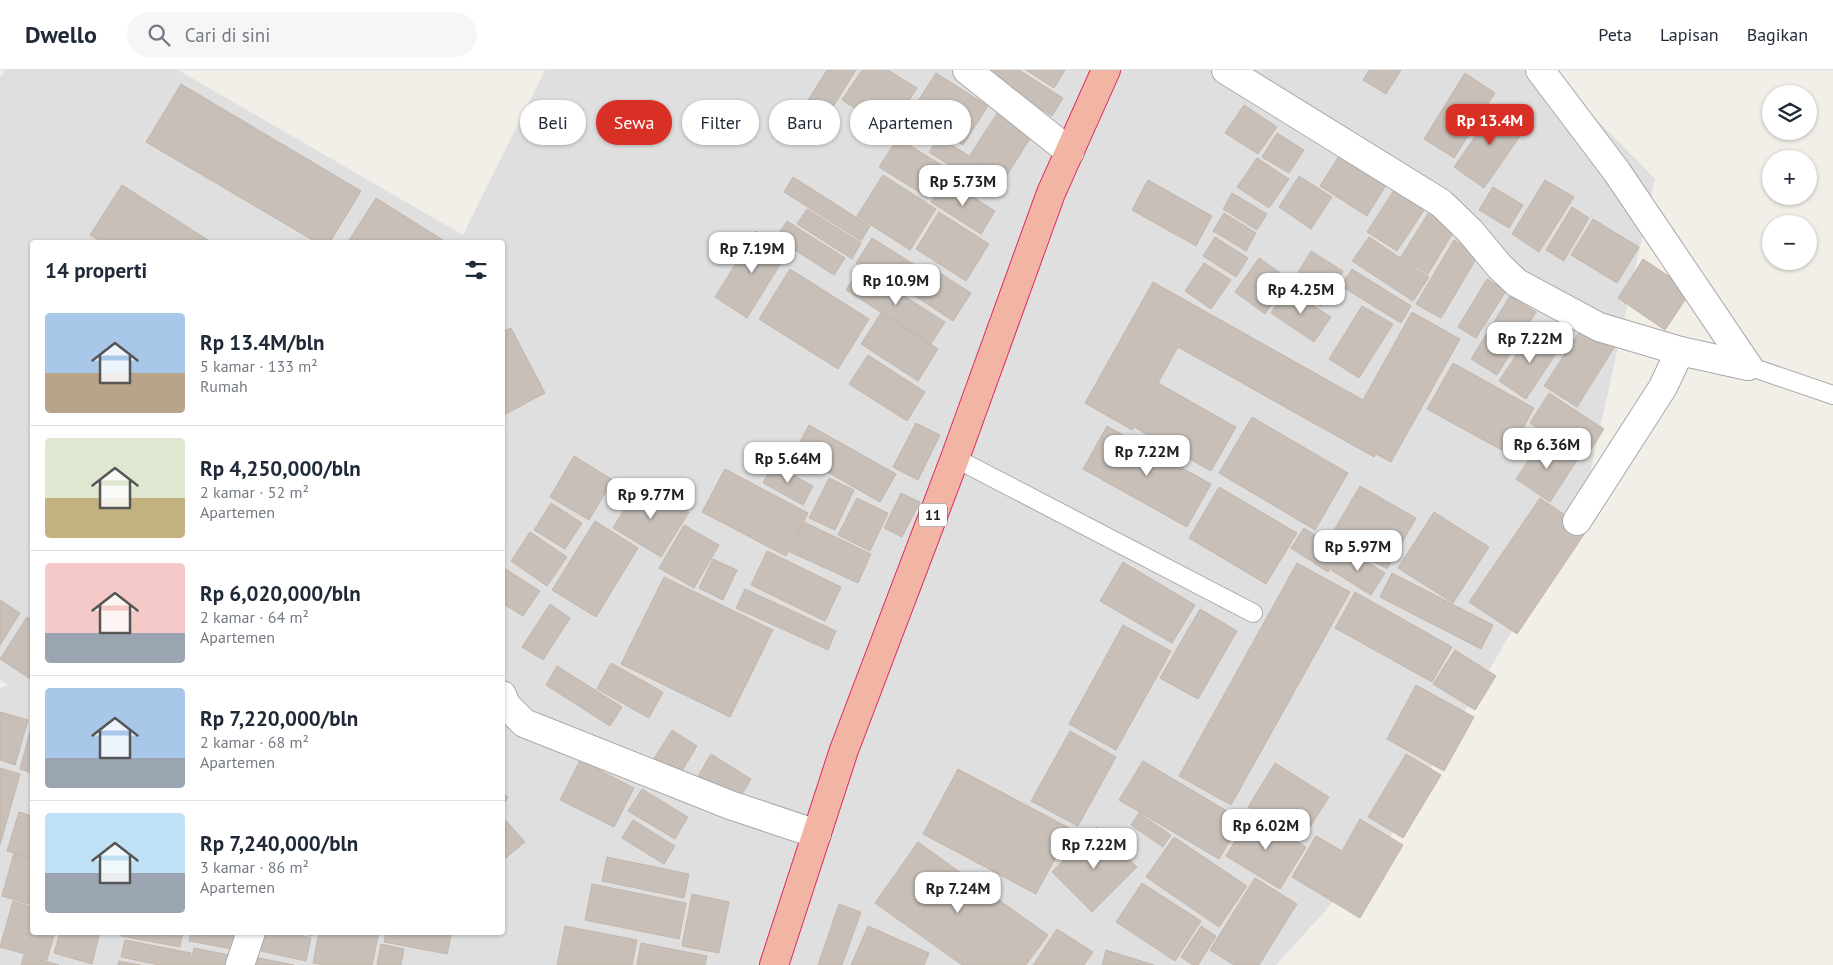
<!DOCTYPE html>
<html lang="id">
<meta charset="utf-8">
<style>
:root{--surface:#fff;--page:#f6f6f7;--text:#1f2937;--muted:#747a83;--line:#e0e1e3;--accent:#d93025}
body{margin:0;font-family:"PT Sans",sans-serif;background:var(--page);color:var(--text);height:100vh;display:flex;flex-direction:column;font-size:19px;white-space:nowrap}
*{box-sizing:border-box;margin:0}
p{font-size:16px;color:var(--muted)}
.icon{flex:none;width:28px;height:28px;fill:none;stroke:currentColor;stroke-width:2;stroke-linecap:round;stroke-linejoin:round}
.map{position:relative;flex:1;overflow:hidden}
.side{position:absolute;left:30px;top:170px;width:475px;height:695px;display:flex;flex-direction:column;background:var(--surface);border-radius:5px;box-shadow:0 1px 4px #0004}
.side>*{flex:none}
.hud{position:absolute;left:520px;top:30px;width:475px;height:45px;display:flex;gap:10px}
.controls{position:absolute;left:1762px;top:15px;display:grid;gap:10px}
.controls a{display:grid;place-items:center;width:55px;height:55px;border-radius:50%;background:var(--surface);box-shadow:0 1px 4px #0004;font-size:25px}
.price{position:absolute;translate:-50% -42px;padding:0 11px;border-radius:10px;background:#fff;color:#222;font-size:16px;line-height:32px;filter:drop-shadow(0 1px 2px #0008)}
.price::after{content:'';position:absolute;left:50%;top:30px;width:15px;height:11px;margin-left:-8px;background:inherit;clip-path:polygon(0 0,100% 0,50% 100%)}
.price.active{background:var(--accent);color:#fff}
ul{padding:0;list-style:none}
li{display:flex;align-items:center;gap:15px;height:125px;padding:0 15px}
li+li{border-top:1px solid var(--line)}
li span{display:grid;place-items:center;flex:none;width:140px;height:100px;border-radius:5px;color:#555}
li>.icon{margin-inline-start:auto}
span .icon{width:60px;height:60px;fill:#fffc;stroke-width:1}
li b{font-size:21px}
h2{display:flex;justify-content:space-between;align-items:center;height:60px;padding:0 15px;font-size:21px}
.tag{padding:0 18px;border-radius:22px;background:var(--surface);box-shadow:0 1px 4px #0004;font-size:18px;line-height:45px}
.tag.active{background:var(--accent);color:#fff}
header{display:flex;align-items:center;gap:30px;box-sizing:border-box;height:70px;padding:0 25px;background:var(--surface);border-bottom:1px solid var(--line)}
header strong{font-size:24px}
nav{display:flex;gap:28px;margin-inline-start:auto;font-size:18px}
.search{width:350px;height:45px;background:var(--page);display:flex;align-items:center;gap:12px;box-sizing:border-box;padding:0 18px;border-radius:28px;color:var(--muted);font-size:19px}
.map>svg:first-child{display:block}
.residential{fill:#e0dfdf;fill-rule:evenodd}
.building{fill:#c7bfb8;stroke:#c4b6ab}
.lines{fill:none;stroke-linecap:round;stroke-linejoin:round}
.service-casing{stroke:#a9a9a9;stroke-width:20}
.minor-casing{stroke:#a9a9a9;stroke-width:30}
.trunk-casing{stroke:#dc2a67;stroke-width:30}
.service{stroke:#fff;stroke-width:18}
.minor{stroke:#fff;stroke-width:28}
.trunk{stroke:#f2b4a3;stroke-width:28}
.labels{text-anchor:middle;stroke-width:4;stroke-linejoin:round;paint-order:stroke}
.shield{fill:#fff;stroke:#646464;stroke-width:1}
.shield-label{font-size:14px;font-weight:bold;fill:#222}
</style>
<header>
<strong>Dwello</strong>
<div class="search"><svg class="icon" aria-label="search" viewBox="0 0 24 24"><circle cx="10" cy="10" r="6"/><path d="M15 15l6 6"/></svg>Cari di sini</div>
<nav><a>Peta</a><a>Lapisan</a><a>Bagikan</a></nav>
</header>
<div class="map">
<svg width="1833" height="895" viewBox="0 0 1833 895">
<rect width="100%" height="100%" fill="#f2efe9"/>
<path class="residential" d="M6,0h172l285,165 82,-165h1003l107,109 -74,336 -195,329 -110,121h-1276v-277l8,-3 -8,-5v-603zM32,172h470v690h-470z"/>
<g class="building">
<polygon points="827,0 856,0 819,59 798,46"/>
<polygon points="862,0 888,0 917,18 890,60 842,30"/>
<polygon points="979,0 1019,0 1063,28 1052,46"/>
<polygon points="1026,0 1065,0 1054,18"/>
<polygon points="1369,0 1401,0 1386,24 1363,10"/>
<polygon points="936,3 988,36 963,75 911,42"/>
<polygon points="1465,3 1495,23 1454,88 1424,69"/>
<polygon points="181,14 361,121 330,172 316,172 146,72"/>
<polygon points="1244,35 1277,57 1258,84 1225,63"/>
<polygon points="1497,35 1527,56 1484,118 1454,97"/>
<polygon points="998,42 1033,64 1005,108 970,85"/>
<polygon points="1277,63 1304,80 1289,103 1262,87"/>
<polygon points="939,67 1001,106 991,121 929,82"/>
<polygon points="898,68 946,98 927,127 879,97"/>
<polygon points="1339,86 1386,115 1367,146 1320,116"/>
<polygon points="1257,88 1289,109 1269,138 1237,117"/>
<polygon points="883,105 936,139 910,180 857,146"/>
<polygon points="1299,106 1332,127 1311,159 1279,137"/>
<polygon points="793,107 870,156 861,171 784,122"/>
<polygon points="946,110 995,141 981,164 931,132"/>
<polygon points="1148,110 1212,146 1196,176 1132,140"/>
<polygon points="1545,110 1574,127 1539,182 1512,164"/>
<polygon points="1400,111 1430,131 1397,181 1367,162"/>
<polygon points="122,115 211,172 102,172 90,165"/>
<polygon points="1493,117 1523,135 1509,158 1479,140"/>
<polygon points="1232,123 1267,144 1257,160 1223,139"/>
<polygon points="376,128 446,172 348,172"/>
<polygon points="1432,137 1459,153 1428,204 1401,187"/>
<polygon points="1572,137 1589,148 1564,191 1546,180"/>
<polygon points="807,139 861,173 852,189 797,154"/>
<polygon points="939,142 989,174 966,211 916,179"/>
<polygon points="1224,143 1256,163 1246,181 1213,161"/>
<polygon points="1593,149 1639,177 1617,213 1571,185"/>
<polygon points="787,151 845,188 834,205 776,168"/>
<polygon points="756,161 788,182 747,248 715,227"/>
<polygon points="1215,167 1248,188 1236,207 1203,186"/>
<polygon points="1369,167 1429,207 1413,231 1352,191"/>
<polygon points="872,168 923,200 907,225 856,193"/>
<polygon points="1454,170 1479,184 1441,248 1416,234"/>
<polygon points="1311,181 1343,201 1321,236 1290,216"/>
<polygon points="1259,188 1289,209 1265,244 1235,222"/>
<polygon points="1643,189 1691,221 1665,260 1618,228"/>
<polygon points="1204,193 1231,210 1211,239 1185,221"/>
<polygon points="929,196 971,223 953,251 912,224"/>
<polygon points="860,198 945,252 931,274 846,220"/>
<polygon points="790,199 869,249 838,299 759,249"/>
<polygon points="1352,199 1411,236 1401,253 1341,216"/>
<polygon points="1487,209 1506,221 1476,268 1458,257"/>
<polygon points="1153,212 1363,330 1412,242 1460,269 1391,392 1376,384 1374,387 1178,277 1158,313 1236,357 1211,401 1134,357 1132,360 1085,333"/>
<polygon points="1287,219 1331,247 1314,272 1271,243"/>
<polygon points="1510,226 1536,242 1497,305 1471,289"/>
<polygon points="1362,236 1393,254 1359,308 1329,289"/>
<polygon points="881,243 938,279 918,311 861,274"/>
<polygon points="1585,253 1617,273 1577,337 1544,316"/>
<polygon points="511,258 545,323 502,346 502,262"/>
<polygon points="1534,258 1561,276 1526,329 1499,311"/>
<polygon points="868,285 925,322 907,351 849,314"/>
<polygon points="1453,293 1534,338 1509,384 1427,339"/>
<polygon points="1549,323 1604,359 1585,389 1530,353"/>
<polygon points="1252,347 1348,403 1315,460 1219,403"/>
<polygon points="916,353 940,365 918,410 893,397"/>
<polygon points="809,355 896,404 880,432 794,383"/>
<polygon points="1107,356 1211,414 1187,457 1083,399"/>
<polygon points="1543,368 1577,390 1550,432 1516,409"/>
<polygon points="574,386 613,410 589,450 550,427"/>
<polygon points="773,394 813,416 803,435 763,413"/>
<polygon points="725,399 808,443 786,486 702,442"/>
<polygon points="829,408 854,420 835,460 809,448"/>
<polygon points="640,413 689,442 661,487 613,458"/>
<polygon points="1360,416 1416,448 1387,499 1330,467"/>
<polygon points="1219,417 1297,463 1266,514 1189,468"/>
<polygon points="901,423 920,432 902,467 884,458"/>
<polygon points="857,428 888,443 870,481 838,465"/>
<polygon points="1540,428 1587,460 1517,564 1469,532"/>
<polygon points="551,433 582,453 565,479 534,460"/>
<polygon points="1434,442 1489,477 1453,533 1398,498"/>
<polygon points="595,451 638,478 596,547 552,520"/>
<polygon points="804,452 871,484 858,513 790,482"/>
<polygon points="684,455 719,475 694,518 659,498"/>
<polygon points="1304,458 1341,481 1328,502 1291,478"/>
<polygon points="530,462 567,487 547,516 511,491"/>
<polygon points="1345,478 1385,503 1371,525 1331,500"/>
<polygon points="767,481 841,517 825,551 751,515"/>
<polygon points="713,489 737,500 723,530 699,518"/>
<polygon points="1123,492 1195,535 1172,573 1100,531"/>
<polygon points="1297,493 1350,522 1231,735 1179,706"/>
<polygon points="504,498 540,521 523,546 502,533 502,500"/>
<polygon points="1392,503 1493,555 1481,579 1380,527"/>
<polygon points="664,507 773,560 730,647 621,594"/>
<polygon points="745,519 836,561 828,580 736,538"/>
<polygon points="1355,522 1452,577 1432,612 1335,558"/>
<polygon points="0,530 20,543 0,575"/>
<polygon points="550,534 570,548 543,590 522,577"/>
<polygon points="1200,539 1237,561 1198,629 1160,608"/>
<polygon points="27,547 32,550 32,610 0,589"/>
<polygon points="1123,555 1171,581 1116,680 1069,654"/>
<polygon points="1455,580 1496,606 1475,640 1433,614"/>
<polygon points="611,593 663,622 649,648 597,619"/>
<polygon points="557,596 622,637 610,656 546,615"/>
<polygon points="1416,615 1474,647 1444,701 1387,669"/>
<polygon points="0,642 28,650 15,695 0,690"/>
<polygon points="32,654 32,703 20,699"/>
<polygon points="672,660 697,676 676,711 650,695"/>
<polygon points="1070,661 1116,687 1078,756 1031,731"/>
<polygon points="711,684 751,709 738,731 698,706"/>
<polygon points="1406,684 1441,705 1403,768 1368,747"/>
<polygon points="580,690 634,718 614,757 560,730"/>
<polygon points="1143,691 1242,750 1219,789 1119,730"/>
<polygon points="1275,693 1329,727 1301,771 1248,737"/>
<polygon points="0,698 20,704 0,775"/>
<polygon points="958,699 1071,759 1036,824 923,764"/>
<polygon points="642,719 688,747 675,769 628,741"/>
<polygon points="502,723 508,727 502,737"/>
<polygon points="19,742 32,746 32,788 7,781"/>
<polygon points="1139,743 1171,765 1163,777 1131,755"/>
<polygon points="1252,743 1306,777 1280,819 1226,786"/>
<polygon points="502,746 525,772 502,791"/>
<polygon points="1360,749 1403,775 1360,848 1292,807 1316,766 1342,781"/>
<polygon points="633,750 675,776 664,794 622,768"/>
<polygon points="1097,757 1137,797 1092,842 1052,802"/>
<polygon points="1174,767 1247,816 1219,857 1146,807"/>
<polygon points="918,772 1048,865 1026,895 962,895 875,833"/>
<polygon points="14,783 32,788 32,835 2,826"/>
<polygon points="607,787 689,804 684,828 602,811"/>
<polygon points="1255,808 1297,834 1259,895 1234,895 1210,880"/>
<polygon points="1142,813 1201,851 1175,891 1116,852"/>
<polygon points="592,814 686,833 679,869 585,850"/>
<polygon points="692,824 729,832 719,883 682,876"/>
<polygon points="13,831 32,837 32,862 55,862 47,890 0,877"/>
<polygon points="839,834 861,842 842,895 818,895"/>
<polygon points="565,856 637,870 632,895 557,895"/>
<polygon points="868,856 929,883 924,895 851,895"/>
<polygon points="1201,856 1216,866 1198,895 1193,895 1181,887"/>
<polygon points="1057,859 1093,882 1084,895 1033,895"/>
<polygon points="60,862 100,862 92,894 54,883"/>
<polygon points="122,862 183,862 180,877 121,866"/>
<polygon points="191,862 224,862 241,866 238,880 189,871"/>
<polygon points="265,862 286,862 311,868 306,891 261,881"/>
<polygon points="296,862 313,862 312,866"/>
<polygon points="319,862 379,862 372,895 324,895 313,893"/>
<polygon points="386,862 452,862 447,884 384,872"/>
<polygon points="125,870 191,883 189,895 159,895 121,887"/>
<polygon points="641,873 707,886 705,895 637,895"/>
<polygon points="381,874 404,879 401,895 377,895"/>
<polygon points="194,878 229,885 227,895 190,895"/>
<polygon points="1106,880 1154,895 1102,895"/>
<polygon points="24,885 59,895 21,895"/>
<polygon points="254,887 294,895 252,895"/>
<polygon points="119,891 140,895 118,895"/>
</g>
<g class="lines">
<g class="service-casing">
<g id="service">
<polyline points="1748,296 1833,325"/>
<polyline points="955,388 1253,543"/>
</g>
</g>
<g class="minor-casing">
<g id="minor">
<polyline points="967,0 1070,82"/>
<polyline points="1226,0 1441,133 1470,161 1500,197 1517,213 1599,257 1680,281 1748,296"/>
<polyline points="1540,0 1617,102 1748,296"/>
<polyline points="1577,451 1663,317 1680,281"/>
<polyline points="502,625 506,635 524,653 730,735 817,764"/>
<polyline points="240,895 251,862"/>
</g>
</g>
<g class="trunk-casing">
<polyline id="trunk" points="774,895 844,680 955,388 1051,123 1106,0"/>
</g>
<use href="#service" class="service"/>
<use href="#minor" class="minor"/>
<use href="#trunk" class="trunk"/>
</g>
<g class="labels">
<rect class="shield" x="919" y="433.5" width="28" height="23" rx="4"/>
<g class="shield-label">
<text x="933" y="450">11</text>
</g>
</g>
</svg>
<div class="controls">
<a><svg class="icon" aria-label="layers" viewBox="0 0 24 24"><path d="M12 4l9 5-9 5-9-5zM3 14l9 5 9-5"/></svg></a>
<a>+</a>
<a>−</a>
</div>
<b class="price active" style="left:1490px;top:76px">Rp 13.4M</b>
<b class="price" style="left:963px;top:137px">Rp 5.73M</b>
<b class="price" style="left:752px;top:204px">Rp 7.19M</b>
<b class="price" style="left:896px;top:236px">Rp 10.9M</b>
<b class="price" style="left:1301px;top:245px">Rp 4.25M</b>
<b class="price" style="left:1530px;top:294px">Rp 7.22M</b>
<b class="price" style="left:1547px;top:400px">Rp 6.36M</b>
<b class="price" style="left:1147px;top:407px">Rp 7.22M</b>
<b class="price" style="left:788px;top:414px">Rp 5.64M</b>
<b class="price" style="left:651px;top:450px">Rp 9.77M</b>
<b class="price" style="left:1358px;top:502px">Rp 5.97M</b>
<b class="price" style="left:1266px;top:781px">Rp 6.02M</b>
<b class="price" style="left:1094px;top:800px">Rp 7.22M</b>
<b class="price" style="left:958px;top:844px">Rp 7.24M</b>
<div class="hud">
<a class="tag">Beli</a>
<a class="tag active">Sewa</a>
<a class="tag">Filter</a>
<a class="tag">Baru</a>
<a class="tag">Apartemen</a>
</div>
<section class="side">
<h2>14 properti<svg class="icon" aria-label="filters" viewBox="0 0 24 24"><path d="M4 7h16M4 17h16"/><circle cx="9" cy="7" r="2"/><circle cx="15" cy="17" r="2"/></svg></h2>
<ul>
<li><span style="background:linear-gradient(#a9c7e8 60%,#b9a48a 0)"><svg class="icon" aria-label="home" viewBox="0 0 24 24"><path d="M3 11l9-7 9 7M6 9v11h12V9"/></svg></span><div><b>Rp 13.4M/bln</b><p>5 kamar · 133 m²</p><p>Rumah</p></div></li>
<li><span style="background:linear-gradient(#dfe7d0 60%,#c2b280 0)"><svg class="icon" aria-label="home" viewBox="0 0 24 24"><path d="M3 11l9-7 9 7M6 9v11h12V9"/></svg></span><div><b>Rp 4,250,000/bln</b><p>2 kamar · 52 m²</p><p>Apartemen</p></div></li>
<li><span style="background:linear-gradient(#f6c9c9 70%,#9aa5b1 0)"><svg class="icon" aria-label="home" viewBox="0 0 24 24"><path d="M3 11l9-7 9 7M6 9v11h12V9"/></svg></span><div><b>Rp 6,020,000/bln</b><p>2 kamar · 64 m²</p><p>Apartemen</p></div></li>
<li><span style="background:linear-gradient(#a9c7e8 70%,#9aa5b1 0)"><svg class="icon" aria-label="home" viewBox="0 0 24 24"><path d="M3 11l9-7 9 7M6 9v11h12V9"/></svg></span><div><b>Rp 7,220,000/bln</b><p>2 kamar · 68 m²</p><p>Apartemen</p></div></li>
<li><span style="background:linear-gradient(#bfe0f5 60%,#9aa5b1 0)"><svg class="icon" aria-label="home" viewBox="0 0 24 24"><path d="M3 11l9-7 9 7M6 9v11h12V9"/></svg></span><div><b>Rp 7,240,000/bln</b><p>3 kamar · 86 m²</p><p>Apartemen</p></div></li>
</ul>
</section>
</div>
